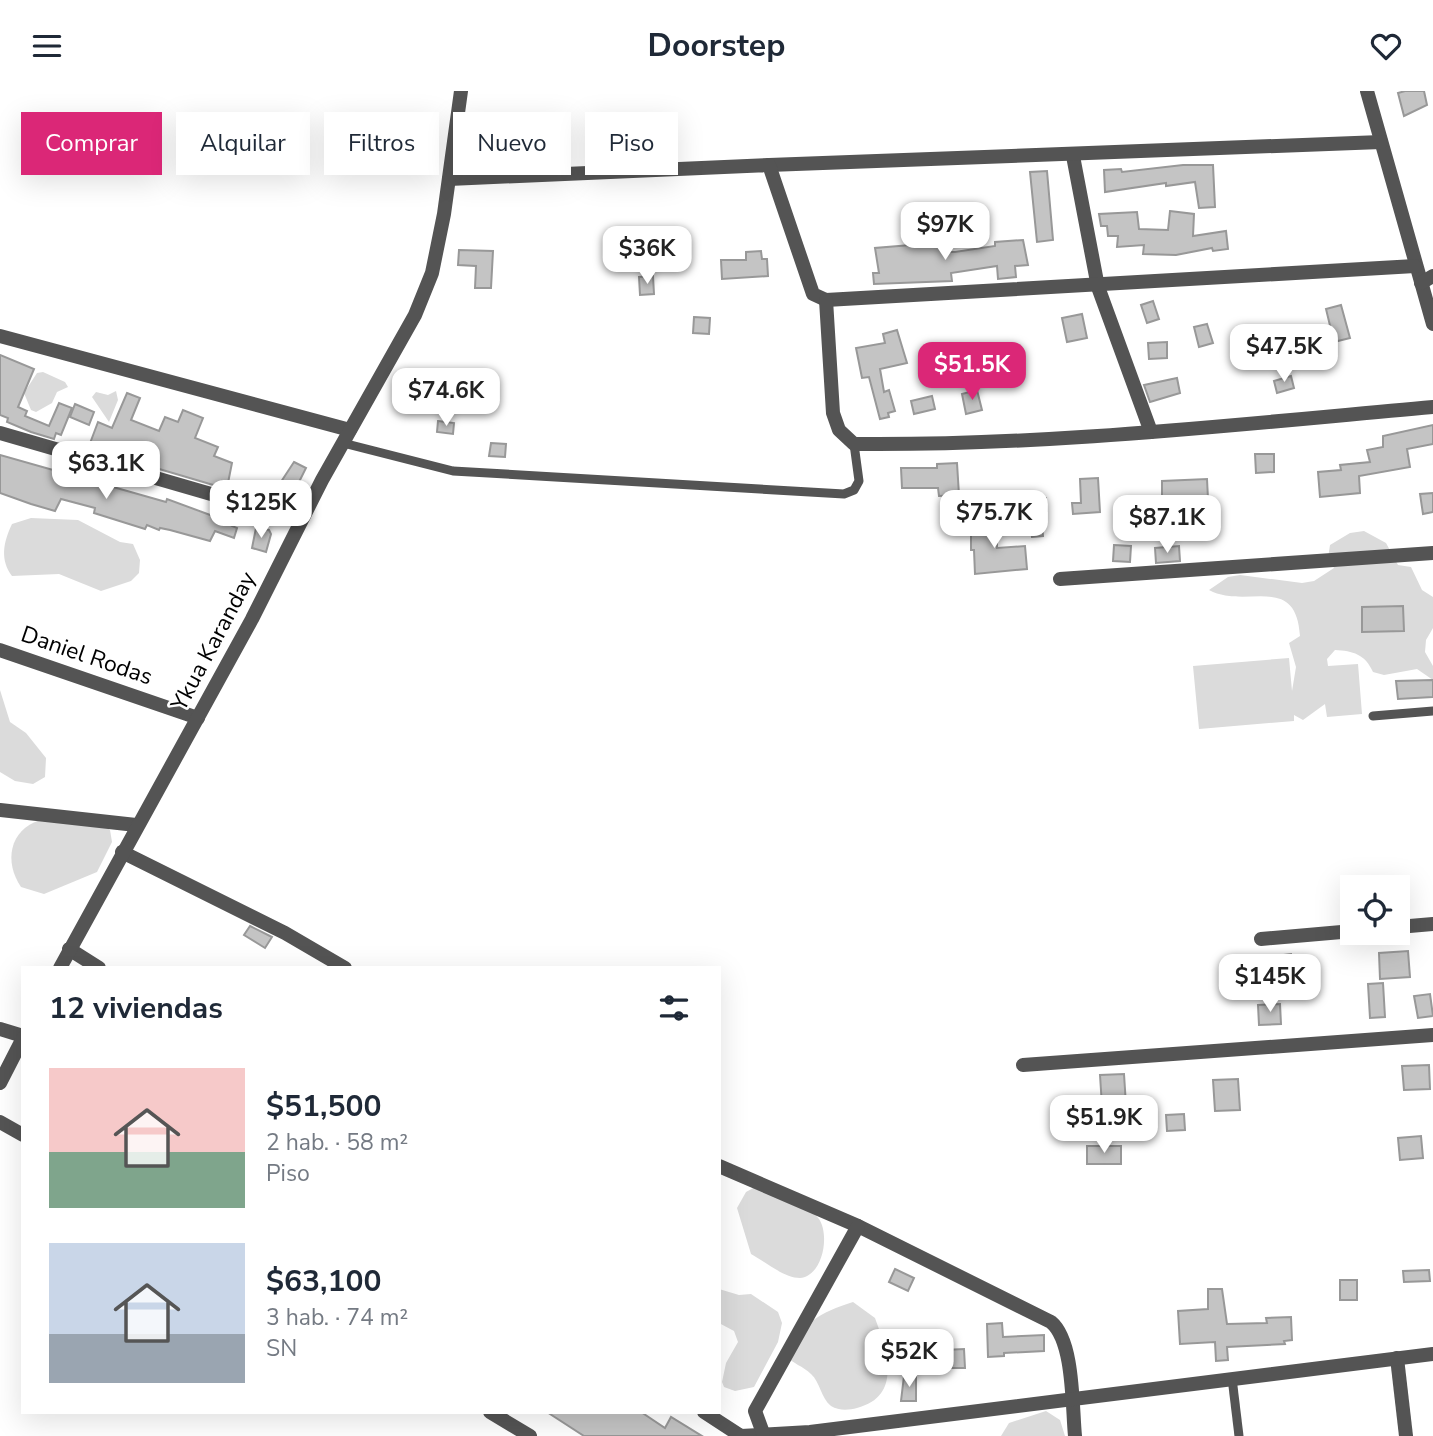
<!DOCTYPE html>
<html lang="es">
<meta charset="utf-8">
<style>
:root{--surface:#fff;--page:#f2f2f3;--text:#1f2937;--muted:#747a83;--accent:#db2777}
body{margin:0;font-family:"Nunito Sans",sans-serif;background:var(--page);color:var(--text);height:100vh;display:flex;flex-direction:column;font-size:26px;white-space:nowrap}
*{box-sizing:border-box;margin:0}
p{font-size:23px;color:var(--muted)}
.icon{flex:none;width:38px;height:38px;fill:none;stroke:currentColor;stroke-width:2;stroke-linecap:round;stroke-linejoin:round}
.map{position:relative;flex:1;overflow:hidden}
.side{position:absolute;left:21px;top:875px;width:700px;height:448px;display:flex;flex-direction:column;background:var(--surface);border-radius:0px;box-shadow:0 7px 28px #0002}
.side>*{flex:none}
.top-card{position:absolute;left:21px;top:21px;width:700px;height:63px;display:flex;gap:14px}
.controls{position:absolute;left:1340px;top:784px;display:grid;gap:14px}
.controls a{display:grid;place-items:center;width:70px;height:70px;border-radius:0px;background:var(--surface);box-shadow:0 7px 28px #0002;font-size:35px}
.price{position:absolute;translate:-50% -60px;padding:0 16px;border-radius:14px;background:#fff;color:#222;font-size:23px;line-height:46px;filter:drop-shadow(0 2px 4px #0008)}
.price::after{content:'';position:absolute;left:50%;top:42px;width:21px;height:16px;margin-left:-10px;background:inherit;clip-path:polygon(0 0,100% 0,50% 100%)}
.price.active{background:var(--accent);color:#fff}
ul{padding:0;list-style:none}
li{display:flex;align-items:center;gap:21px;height:175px;padding:0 28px}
li span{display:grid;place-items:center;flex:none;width:196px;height:140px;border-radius:0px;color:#555}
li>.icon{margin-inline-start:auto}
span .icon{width:84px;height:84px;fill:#fffc;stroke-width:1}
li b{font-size:30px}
h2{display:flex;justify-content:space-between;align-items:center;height:84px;padding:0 28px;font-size:30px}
.pill{padding:0 24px;border-radius:0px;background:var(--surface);box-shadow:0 7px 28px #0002;font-size:24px;line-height:63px}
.pill.active{background:var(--accent);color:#fff}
header{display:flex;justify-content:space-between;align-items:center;height:91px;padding:0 28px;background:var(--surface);font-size:32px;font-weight:700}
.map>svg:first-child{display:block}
.green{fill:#dbdbdb}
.building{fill:#c4c4c4;stroke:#989898;stroke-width:2}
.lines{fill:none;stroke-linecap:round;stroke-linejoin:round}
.service{stroke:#545454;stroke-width:9}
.minor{stroke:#545454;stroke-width:14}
.tertiary{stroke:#545454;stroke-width:14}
.labels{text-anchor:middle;stroke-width:5;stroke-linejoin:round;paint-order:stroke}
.street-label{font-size:23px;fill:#000;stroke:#fff}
</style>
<header><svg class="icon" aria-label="menu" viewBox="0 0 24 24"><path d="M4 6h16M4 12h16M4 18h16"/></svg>Doorstep<svg class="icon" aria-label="heart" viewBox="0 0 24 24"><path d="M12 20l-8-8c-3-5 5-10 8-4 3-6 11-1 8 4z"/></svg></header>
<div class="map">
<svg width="1433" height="1345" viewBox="0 0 1433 1345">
<rect width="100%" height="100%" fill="#fff"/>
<g class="green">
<polygon points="43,281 65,291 68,296 57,301 52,312 36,321 31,319 24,302 37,282"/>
<polygon points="116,300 118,309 109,331 92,306 96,301 108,304"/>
<path d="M31,427l47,2 42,22 13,2 7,16 -1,13 -8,8 -30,10 -42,-17 -47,2c-12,-16 -9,-33 0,-52z"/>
<path d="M1364,440l22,12 12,22 13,2 11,23 11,7v31l-7,12 -1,12 8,14v14l-16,-11 -33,6 -11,-3c-8,-18 -20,-21 -38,-22l-8,9 1,7 30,-2 4,50 -35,3 -2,-13 -22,16 -9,-5v6l-95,8 -6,-63 96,-8 3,33 4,-24 -7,-24 11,-7c-4,-64 -54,-26 -91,-46l19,-13 12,-2 62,8 12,-2 20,-13 -6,-10 2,-13 20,-12z"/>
<polygon points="0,599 10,631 26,642 46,667 45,686 33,693 15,690 0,681"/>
<path d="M40,729l64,6 6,4 2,12 -15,30 -53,22 -23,-7c-17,-25 -12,-57 19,-67z"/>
<path d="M757,1095c14,7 53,21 62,33 11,16 4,57 -19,59 -16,0 -36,-17 -49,-24l-14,-46 9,-16z"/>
<polygon points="719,1198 739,1204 751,1203 778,1221 782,1232 778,1251 754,1296 735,1300 724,1296 722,1291 726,1272 738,1251 734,1240 719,1232"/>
<path d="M853,1211l22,16c12,33 28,78 -18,90 -8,2 -18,3 -26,-2 -10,-8 -11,-24 -20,-32 -8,-8 -18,-10 -26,-19 16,-31 35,-43 68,-53z"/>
<polygon points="1046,1320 1060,1329 1065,1345 1001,1345 1009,1332"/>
</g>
<g class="building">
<polygon points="1405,0 1424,0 1427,14 1404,25 1398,2"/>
<polygon points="1183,74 1213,74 1215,116 1199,117 1195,91 1166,95 1166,92 1105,101 1104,79 1121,78 1122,81"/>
<polygon points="1047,80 1053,149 1037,151 1030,81"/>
<polygon points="1170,120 1194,123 1193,145 1226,140 1228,158 1213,160 1212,157 1176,164 1143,163 1144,154 1117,156 1118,145 1108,145 1107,135 1101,135 1099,123 1137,121 1139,138 1168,139"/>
<polygon points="1023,149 1028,174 1015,175 1016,186 998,188 997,175 951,182 952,190 874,193 873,182 879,182 875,157 947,151 947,161 955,161 995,155 995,151"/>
<polygon points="459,159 493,160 491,197 475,197 476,175 458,174"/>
<polygon points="761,160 762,168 767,168 768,185 722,188 721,169 746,169 746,161"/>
<polygon points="653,185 654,203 640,204 639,186"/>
<polygon points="1153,210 1159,228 1147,232 1141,214"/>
<polygon points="1341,214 1350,247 1334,251 1326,218"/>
<polygon points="1082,223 1087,247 1067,251 1062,227"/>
<polygon points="694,226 710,227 709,243 693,242"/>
<polygon points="1207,233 1213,252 1199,256 1194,236"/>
<polygon points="897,239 907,272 880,278 884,301 889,299 895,320 888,322 889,326 880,328 869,286 862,287 856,257 885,252 883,243"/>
<polygon points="1167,251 1167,267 1149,268 1148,252"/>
<polygon points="0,264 34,278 18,316 27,320 25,325 49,335 59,312 72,317 61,344 56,342 54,348 31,341 7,331 8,327 0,324"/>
<polygon points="1291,285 1294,297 1277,302 1274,290"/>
<polygon points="1177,287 1180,302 1150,311 1144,294"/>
<polygon points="977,299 982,319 966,323 962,303"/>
<polygon points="127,302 140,307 131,329 159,340 165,326 178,331 183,319 203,327 195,347 218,356 214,365 232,372 228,392 222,390 220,396 95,359 89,355 98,331 112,337"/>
<polygon points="932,305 935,318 914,323 911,310"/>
<polygon points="75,313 94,321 89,334 70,326"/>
<polygon points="438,330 454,332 453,343 437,341"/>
<polygon points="1433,334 1433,353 1407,358 1410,376 1359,385 1360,402 1320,406 1318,381 1341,379 1340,374 1370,371 1367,359 1383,356 1383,345"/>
<polygon points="491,352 506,353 505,366 489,365"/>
<polygon points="1255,363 1274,363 1274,381 1256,382"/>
<polygon points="0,364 166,411 167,408 221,428 221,426 234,429 232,435 237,437 234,447 215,440 210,450 170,439 160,437 159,439 147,434 145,438 94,422 95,417 61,408 55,420 31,413 0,402"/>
<polygon points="294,371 306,377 292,405 287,403 284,408 273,403"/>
<polygon points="957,372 959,404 939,405 938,397 902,397 901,377 937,377 937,373"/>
<polygon points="1098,387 1100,421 1073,423 1072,412 1081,412 1080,388"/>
<polygon points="1207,388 1208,408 1189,409 1189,415 1162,416 1162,390"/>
<polygon points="1433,402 1433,421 1423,423 1420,403"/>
<polygon points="1046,407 1047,420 1041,420 1043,445 1032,446 1029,421 1016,422 1015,409"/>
<polygon points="971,428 997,428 997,457 1025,455 1027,478 975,483 974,459 971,459"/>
<polygon points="256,437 269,439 271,443 266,461 252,457"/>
<polygon points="1114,454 1131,455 1130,471 1113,470"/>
<polygon points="1179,455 1180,470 1156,472 1155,457"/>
<polygon points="1403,515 1404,540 1362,541 1362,516"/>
<polygon points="1433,589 1433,606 1398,608 1396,590"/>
<polygon points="250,835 272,846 265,857 244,844"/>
<polygon points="1408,860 1410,886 1380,888 1379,862"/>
<polygon points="1291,863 1293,877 1277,880 1274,865"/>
<polygon points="1383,892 1385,926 1370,927 1368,893"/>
<polygon points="1430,903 1433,925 1418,927 1414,905"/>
<polygon points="1280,913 1281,933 1259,934 1258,914"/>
<polygon points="1429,974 1430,998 1404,999 1402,975"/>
<polygon points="1124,983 1126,1014 1102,1015 1100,984"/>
<polygon points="1238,988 1240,1019 1215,1020 1213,989"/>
<polygon points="1184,1023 1185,1039 1167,1040 1166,1024"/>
<polygon points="1421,1045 1423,1067 1400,1069 1398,1047"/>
<rect x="1087" y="1055" width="34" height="18"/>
<polygon points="895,1178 914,1187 908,1200 889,1191"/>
<polygon points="1429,1179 1430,1190 1404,1191 1403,1180"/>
<rect x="1340" y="1189" width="17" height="20"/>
<polygon points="1208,1198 1222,1198 1227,1233 1267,1232 1266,1227 1291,1226 1292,1249 1284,1250 1285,1253 1227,1256 1228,1269 1216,1270 1215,1251 1180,1253 1178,1220 1208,1218"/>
<polygon points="1002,1232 1003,1246 1044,1244 1044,1260 1004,1262 1004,1265 988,1266 987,1233"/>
<polygon points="964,1258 965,1277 945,1277 944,1259"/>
<polygon points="916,1284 916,1310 901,1310 904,1285"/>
<polygon points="547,1321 641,1321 665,1337 671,1326 702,1345 584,1345"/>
</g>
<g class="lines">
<g class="service">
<polyline points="343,352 453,380 844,403 854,399 859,390 854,353"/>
<polyline points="1373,625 1433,620"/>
<polyline points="1232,1287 1239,1345"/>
</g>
<g class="minor">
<polyline points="1367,0 1433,233"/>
<polyline points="1073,65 1098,196 1151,341"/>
<polyline points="769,74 1381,51"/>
<polyline points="449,88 769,74 813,203 826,209 1415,175"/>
<polyline points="1421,192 1433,185"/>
<path d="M826,209l7,113 6,17 15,14c194,2 386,-20 579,-37"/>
<polyline points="0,245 350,339"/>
<polyline points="0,342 301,429"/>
<polyline points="1060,488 1433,462"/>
<polyline points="0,559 198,627"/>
<polyline points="0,719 136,734"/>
<polyline points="122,761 285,842 345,877"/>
<polyline points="1398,836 1433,833"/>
<polyline points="1261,848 1353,840"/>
<polyline points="69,858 99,877"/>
<polyline points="0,938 23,945"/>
<polyline points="1023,974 1433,944"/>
<polyline points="0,1031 23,1044"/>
<path d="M719,1075l139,60 193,96c23,19 21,84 24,114"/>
<polyline points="1397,1267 1406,1345"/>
<polyline points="490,1321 530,1345"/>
<polyline points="704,1321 741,1345 810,1341 1433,1263"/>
<polyline points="763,1342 755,1320 858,1135"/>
</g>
<g class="tertiary">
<polyline points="60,877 252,528 322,389 415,224 432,182 444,123 461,0"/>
<polyline points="0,992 23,947"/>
</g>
</g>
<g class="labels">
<g class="street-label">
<text transform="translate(213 550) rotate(-62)" y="8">Ykua Karanday</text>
<text transform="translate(87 564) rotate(19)" y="8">Daniel Rodas</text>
</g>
</g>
</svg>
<div class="controls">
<a><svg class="icon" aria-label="locate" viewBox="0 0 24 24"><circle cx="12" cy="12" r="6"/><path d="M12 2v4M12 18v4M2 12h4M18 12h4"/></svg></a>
</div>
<b class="price" style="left:945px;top:171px">$97K</b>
<b class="price" style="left:647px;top:195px">$36K</b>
<b class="price" style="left:1284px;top:293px">$47.5K</b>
<b class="price active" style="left:972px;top:311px">$51.5K</b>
<b class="price" style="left:446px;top:337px">$74.6K</b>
<b class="price" style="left:106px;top:410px">$63.1K</b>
<b class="price" style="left:261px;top:449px">$125K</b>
<b class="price" style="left:994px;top:459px">$75.7K</b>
<b class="price" style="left:1167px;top:464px">$87.1K</b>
<b class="price" style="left:1270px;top:923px">$145K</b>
<b class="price" style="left:1104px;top:1064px">$51.9K</b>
<b class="price" style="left:909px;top:1298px">$52K</b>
<div class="top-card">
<a class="pill active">Comprar</a>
<a class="pill">Alquilar</a>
<a class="pill">Filtros</a>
<a class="pill">Nuevo</a>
<a class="pill">Piso</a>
</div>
<section class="side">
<h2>12 viviendas<svg class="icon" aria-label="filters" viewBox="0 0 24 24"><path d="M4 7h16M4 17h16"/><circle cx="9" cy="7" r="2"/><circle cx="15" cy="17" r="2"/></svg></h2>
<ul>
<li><span style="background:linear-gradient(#f6c9c9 60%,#7fa58c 0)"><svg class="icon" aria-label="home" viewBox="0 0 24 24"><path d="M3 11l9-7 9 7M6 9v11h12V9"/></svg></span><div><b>$51,500</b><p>2 hab. · 58 m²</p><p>Piso</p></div></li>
<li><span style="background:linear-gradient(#c9d6e8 65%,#9aa5b1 0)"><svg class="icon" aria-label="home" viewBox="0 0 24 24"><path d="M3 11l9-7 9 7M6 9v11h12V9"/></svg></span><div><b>$63,100</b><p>3 hab. · 74 m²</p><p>SN</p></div></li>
</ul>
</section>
</div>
